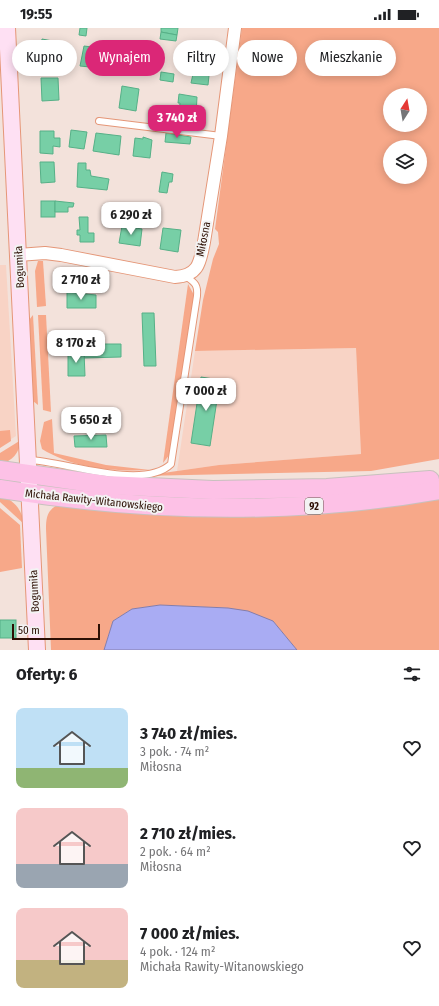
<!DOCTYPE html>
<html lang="pl">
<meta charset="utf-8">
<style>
:root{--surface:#fff;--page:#f6f6f6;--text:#202124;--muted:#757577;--accent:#db2777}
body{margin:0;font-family:"Fira Sans Condensed",sans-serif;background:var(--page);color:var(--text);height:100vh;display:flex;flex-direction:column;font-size:15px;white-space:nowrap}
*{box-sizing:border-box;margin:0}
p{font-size:13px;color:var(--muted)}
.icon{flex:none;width:22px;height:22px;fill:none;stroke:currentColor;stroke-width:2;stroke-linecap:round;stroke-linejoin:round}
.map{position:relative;height:622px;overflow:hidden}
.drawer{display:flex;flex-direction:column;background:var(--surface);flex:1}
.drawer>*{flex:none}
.banner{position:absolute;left:12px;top:12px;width:415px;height:36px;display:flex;gap:8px}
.needle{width:26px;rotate:11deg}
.fabs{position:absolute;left:383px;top:60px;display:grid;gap:8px}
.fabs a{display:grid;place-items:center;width:44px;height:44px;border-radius:50%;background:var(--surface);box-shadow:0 2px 10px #0003;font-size:20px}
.scale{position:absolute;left:12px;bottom:10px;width:88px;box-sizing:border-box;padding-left:4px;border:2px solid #2d1004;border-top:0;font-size:11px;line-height:14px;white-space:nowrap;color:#2d1004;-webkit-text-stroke:3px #f3f3f3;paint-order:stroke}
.price{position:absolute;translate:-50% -34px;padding:0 9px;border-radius:8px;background:#fff;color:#222;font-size:13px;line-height:26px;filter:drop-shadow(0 1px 2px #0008)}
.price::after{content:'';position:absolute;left:50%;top:24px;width:12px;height:9px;margin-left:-6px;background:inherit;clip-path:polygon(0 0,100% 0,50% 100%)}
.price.on{background:var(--accent);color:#fff}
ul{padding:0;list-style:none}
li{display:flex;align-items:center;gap:12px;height:100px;padding:0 16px}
li span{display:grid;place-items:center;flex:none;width:112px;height:80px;border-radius:8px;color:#555}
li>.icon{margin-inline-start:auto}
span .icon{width:48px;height:48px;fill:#fffc;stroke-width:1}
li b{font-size:17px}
h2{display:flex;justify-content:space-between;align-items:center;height:48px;padding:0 16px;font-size:17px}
.pill{padding:0 14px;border-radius:18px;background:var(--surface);box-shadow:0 2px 10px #0003;font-size:14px;line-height:36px}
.pill.on{background:var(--accent);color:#fff}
.status{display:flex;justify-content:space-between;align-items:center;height:28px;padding:0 20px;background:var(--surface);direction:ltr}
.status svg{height:11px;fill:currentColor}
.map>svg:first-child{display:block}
.built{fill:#f8d3c5}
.green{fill:#f7a889;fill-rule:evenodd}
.water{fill:#a9acf3;stroke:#847dab}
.building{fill:#77cfa6;stroke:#56b087}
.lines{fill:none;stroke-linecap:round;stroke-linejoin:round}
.lane-casing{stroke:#e59677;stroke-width:8}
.street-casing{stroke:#e59677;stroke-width:14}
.secondary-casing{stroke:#e59677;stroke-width:18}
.primary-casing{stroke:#c8c1be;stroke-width:20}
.lane{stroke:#fff;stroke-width:6}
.street{stroke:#fff;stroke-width:12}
.secondary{stroke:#fee0f3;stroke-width:16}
.primary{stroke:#fdc1e6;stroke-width:18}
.labels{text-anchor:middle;stroke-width:4;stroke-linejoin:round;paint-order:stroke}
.shield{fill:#f3f3f3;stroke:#68544c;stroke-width:1}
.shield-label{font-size:10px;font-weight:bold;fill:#2d1004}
.street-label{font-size:11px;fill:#2d1004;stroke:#f3f3f3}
</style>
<div class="status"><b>19:55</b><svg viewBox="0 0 49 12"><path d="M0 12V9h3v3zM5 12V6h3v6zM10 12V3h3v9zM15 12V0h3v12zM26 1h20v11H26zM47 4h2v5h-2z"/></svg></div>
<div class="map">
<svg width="439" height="622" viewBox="0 0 439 622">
<rect width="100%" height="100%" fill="#f3e2db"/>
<g class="built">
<polygon points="0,237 6,237 16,408 11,411 0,414"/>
<polygon points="356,320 361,426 219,437 177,443 195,323"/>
</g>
<g class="green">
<path d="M242,0h197v431l-68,12 -229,5 77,-11 142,-11 -5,-106 -161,3 8,-51 10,-41 6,-15 -1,-12 -3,-3zM390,67h30v30h-30zM390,119h30v30h-30z"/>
<polygon points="38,233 43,233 46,278 37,279 35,243"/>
<polygon points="188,256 194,267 170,426 163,435"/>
<polygon points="33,287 38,377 33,373 29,292"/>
<polygon points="38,287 46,287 51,384 43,382"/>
<path d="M52,391l2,34 52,12 44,5c-36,2 -77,-2 -108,-21l-2,-8 4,-19z"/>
<polygon points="10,402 11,413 0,420 0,403"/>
<path d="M21,412c-2,13 -8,21 -21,24v-11z"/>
<path d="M0,466c14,7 22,15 24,30l-24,-22z"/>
<path d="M439,466v156h-142l-24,-29 -45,-13 -68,-3 -28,4 -19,12 -9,29h-53l-5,-121c0,-11 1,-19 12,-24z"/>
<polygon points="0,480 20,497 22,540 0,544"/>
</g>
<polygon class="water" points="160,577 228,580 248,583 273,593 297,622 104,622 113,593 132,581"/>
<g class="building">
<polygon points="80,0 87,0 86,8 79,7"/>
<polygon points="161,0 178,0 177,7 161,4"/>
<polygon points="161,4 177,7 176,13 160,11"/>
<polygon points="42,11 58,14 56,22 60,22 59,27 56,26 55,35 39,32"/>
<polygon points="197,16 213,18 210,38 195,36 195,31 191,30 192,21 197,22"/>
<polygon points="84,18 92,19 90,39 80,38"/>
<polygon points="194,35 210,38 208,57 191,55 193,46 190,45 190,40 193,41"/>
<polygon points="161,44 174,46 173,54 160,52"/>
<polygon points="41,50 58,50 59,72 42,73"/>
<polygon points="122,58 139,61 136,83 119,80"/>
<polygon points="179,66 197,69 196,87 179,85 180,75 178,75"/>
<polygon points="71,102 87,104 84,121 69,119"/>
<polygon points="40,103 54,103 54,110 60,110 60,119 53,118 53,126 40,125"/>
<polygon points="96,105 121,108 119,127 93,123"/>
<polygon points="166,105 191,109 190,116 165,114"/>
<polygon points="143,109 152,112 150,130 133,128 135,110 143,111"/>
<polygon points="40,134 54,134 55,154 41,155"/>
<polygon points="78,135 86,135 86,142 90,142 91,148 109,151 107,162 77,159"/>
<polygon points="162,144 173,146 172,154 169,154 167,165 159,164"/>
<rect x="41" y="173" width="14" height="16"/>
<polygon points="55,173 74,175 73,179 68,179 68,184 55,184"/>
<polygon points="79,189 88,189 88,205 94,205 94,214 80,214 80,207 77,207 77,202 80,202"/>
<polygon points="122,198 142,201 140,218 119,215"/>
<polygon points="163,200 181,202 178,224 160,221"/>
<polygon points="67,264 96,267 96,280 67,280"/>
<polygon points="142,285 154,285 156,338 144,338"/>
<polygon points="88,316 121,316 121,329 84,330 84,325 88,324"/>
<polygon points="68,324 84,324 85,348 68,348"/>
<polygon points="201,349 220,352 210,418 191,415"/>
<polygon points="106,407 107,419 75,419 74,408"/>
<rect x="0" y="592" width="16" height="18"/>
</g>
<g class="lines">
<g class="lane-casing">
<g id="lane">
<polyline points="99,93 221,108"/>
<path d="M29,432c35,1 114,31 142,4l26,-168c1,-11 -2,-13 -10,-19"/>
</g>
</g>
<g class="street-casing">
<path id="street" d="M18,227l27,-2 16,2 114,22c24,-1 25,-15 29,-35l17,-106 14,-108"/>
</g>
<g class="secondary-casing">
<polyline id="secondary" points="7,0 37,622"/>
</g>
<g class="primary-casing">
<g id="primary">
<polyline points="0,442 106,457 213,462 327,460 430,452"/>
<path d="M0,461c146,23 293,27 439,1"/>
</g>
</g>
<use href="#lane" class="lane"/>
<use href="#street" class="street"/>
<use href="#secondary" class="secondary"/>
<use href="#primary" class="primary"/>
</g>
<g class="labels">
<rect class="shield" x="305" y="470" width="18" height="16" rx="3"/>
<g class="shield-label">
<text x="314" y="482">92</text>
</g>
<g class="street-label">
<text transform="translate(203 211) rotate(-79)" y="4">Miłosna</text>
<text transform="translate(19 239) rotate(-93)" y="4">Bogumiła</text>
<text transform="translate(94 472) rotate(6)" y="4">Michała Rawity-Witanowskiego</text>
<text transform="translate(34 563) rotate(-93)" y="4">Bogumiła</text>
</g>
</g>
</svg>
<div class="fabs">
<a><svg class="needle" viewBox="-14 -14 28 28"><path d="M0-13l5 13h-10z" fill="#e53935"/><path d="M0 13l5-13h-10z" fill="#757577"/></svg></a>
<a><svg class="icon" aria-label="layers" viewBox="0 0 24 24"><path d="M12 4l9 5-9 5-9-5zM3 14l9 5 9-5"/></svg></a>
</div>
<div class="scale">50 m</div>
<b class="price on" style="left:177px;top:111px">3 740 zł</b>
<b class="price" style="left:131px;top:208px">6 290 zł</b>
<b class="price" style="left:81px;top:273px">2 710 zł</b>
<b class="price" style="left:76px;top:336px">8 170 zł</b>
<b class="price" style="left:206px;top:384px">7 000 zł</b>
<b class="price" style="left:91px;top:413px">5 650 zł</b>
<div class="banner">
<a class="pill">Kupno</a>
<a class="pill on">Wynajem</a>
<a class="pill">Filtry</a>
<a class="pill">Nowe</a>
<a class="pill">Mieszkanie</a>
</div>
</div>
<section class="drawer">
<h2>Oferty: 6<svg class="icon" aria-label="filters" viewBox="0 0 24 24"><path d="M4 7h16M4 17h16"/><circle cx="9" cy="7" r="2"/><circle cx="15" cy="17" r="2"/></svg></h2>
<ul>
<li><span style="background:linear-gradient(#bfe0f5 75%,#8fb573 0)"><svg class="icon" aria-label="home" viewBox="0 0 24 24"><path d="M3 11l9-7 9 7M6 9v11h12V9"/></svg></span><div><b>3 740 zł/mies.</b><p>3 pok. · 74 m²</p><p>Miłosna</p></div><svg class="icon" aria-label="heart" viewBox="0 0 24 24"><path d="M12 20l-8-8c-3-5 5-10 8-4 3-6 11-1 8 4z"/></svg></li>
<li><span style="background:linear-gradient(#f6c9c9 70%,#9aa5b1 0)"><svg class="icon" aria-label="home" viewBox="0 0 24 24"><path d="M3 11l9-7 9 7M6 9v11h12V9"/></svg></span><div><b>2 710 zł/mies.</b><p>2 pok. · 64 m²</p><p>Miłosna</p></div><svg class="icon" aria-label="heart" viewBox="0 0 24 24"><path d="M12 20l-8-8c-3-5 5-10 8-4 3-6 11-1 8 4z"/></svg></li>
<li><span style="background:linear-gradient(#f6c9c9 65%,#c2b280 0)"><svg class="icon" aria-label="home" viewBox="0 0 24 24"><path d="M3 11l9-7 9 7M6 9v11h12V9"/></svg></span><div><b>7 000 zł/mies.</b><p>4 pok. · 124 m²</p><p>Michała Rawity-Witanowskiego</p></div><svg class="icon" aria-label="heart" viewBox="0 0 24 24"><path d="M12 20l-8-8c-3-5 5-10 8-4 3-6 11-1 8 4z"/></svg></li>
</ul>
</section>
